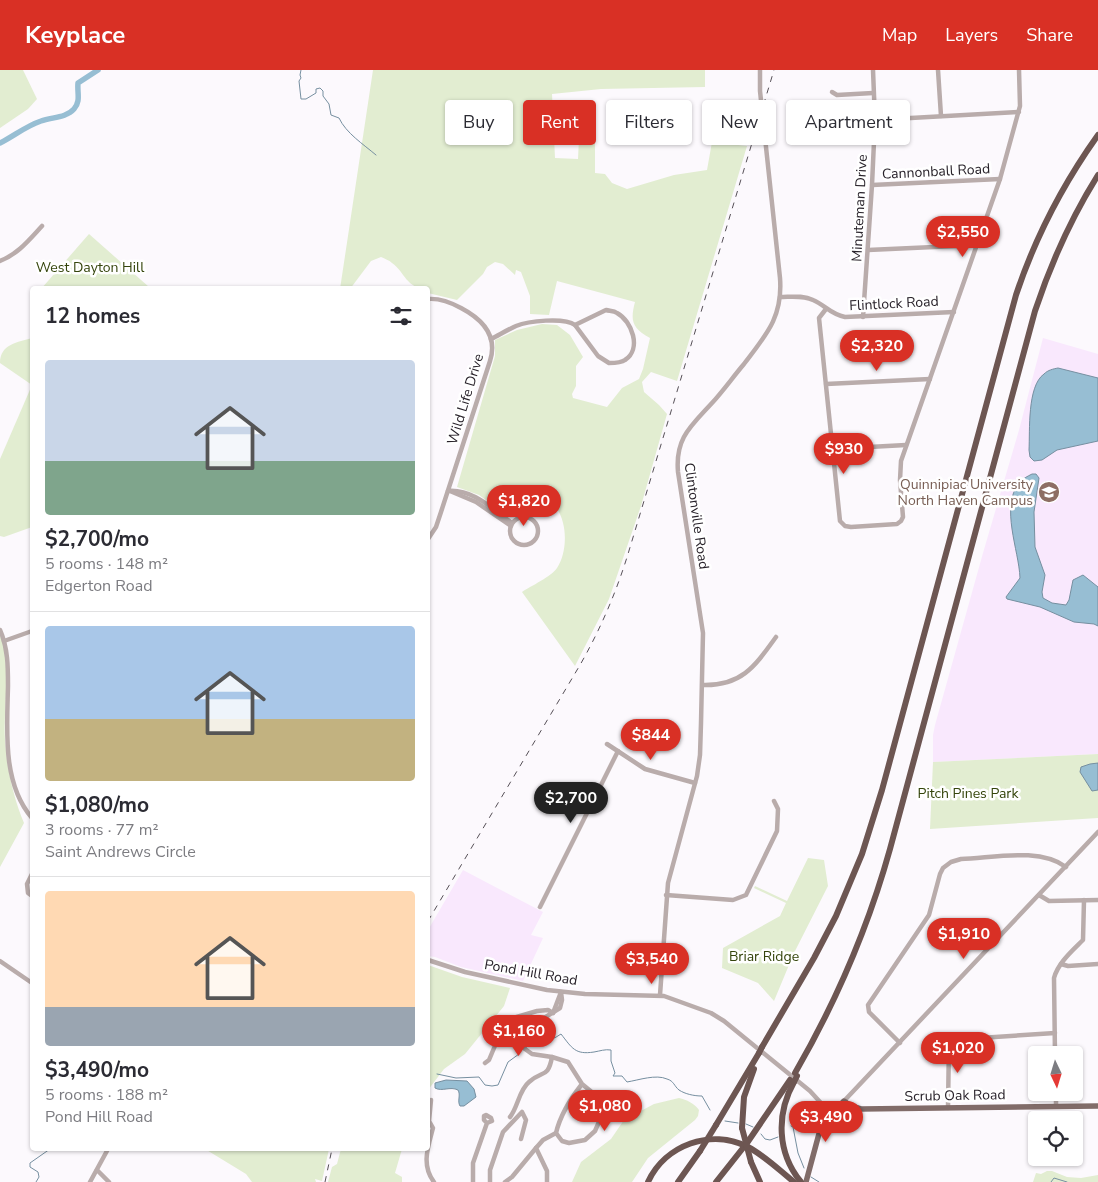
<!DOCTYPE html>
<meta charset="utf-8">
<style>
:root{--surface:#fff;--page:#f7f7f7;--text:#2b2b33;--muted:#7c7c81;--line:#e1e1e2;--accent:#d93025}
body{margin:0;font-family:"Nunito Sans",sans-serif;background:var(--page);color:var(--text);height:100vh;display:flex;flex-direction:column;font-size:19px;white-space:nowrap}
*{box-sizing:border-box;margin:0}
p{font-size:16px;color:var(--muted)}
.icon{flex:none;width:28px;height:28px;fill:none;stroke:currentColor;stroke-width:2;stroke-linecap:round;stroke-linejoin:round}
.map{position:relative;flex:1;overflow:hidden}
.drawer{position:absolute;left:30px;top:216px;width:400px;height:865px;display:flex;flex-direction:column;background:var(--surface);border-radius:5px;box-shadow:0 1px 4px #0004}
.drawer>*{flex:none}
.hud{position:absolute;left:445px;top:30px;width:475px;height:45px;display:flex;gap:10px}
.needle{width:32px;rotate:176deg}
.fabs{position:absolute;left:1028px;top:976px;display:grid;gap:10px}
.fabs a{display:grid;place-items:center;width:55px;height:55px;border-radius:5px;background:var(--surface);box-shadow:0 1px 4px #0004;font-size:25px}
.price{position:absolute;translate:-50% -42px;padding:0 11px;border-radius:18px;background:var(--accent);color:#fff;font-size:16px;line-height:32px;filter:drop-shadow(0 1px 2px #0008)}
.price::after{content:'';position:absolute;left:50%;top:30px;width:15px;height:11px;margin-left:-8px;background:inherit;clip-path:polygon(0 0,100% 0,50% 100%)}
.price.selected{background:#222;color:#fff}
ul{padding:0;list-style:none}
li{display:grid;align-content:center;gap:10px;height:265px;padding:0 15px}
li+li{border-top:1px solid var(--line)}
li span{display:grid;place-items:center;height:155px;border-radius:5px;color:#555}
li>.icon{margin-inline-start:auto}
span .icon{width:90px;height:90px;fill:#fffc;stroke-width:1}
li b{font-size:21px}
h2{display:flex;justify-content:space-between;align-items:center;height:60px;padding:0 15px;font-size:21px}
.tag{padding:0 18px;border-radius:5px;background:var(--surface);box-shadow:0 1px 4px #0004;font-size:18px;line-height:45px}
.tag.selected{background:var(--accent);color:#fff}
header{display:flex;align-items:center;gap:30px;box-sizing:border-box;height:70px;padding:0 25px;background:var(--accent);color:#fff}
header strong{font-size:24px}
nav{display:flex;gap:28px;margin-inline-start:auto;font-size:18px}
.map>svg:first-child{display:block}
.built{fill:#f9e8fd}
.green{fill:#e2edd1}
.water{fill:#97bed3;stroke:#768fa0}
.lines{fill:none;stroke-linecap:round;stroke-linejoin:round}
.stream{stroke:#768fa0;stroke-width:1}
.river{stroke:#97bed3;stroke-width:5.5}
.minor{stroke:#b9acab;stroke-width:4.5}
.major{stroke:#816c69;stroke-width:5.5}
.highway{stroke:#6d5652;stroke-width:6}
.rail{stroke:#565057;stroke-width:1;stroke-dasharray:6 6;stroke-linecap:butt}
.highway-bridge{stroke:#6d5652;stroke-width:6}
.labels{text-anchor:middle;stroke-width:5;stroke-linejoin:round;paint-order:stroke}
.street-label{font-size:14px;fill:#28222a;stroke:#fff}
.park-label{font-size:14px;fill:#35450c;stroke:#fff}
.education-label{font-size:14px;fill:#785e54;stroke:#fff;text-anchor:end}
</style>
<header>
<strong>Keyplace</strong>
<nav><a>Map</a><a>Layers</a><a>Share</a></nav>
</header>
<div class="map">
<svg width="1098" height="1112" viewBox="0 0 1098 1112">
<rect width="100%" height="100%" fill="#fcf9fd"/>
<g class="built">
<polygon points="1043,268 1098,284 1098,684 933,692 933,665 935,655 983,483 1019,360"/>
<polygon points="463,800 543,842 531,865 543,868 523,911 461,897 435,887 428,886 428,860"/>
</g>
<g class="green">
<polygon points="0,0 23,0 37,29 28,39 0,58"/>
<path d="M373,0h332v17l-104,2 -49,5 3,64 23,1 1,-21 16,1v34l10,1 7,9 15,6 47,-14 33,-5 5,-28 35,4 -70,235 -26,-9 -9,10 2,10 15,13 8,9 -26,92 -32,93 -34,67 -53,-74c9,-6 30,-16 35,-24 12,-18 11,-54 -8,-68 -8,-7 -23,-6 -33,-5l-8,21 -29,-21 -22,-8 38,-131v-16l22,-10 25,-6 15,1 13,10 13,22 -7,9v20l-4,8 1,4 34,9 15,-19 17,-9 4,-10 7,-31c-18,-10 -20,-17 -15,-36l-78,-21 -8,34 -19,-1v-18l-9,-24 -5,-2 -1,5 -12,-11 -8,-2 -8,5 -4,7 -26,26 -29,-7v-4c-22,0 -23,-17 -36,-26 -3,-3 -7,-4 -11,-6l-10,4 -21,28h-10z"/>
<polygon points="89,164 149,217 148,219 41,219"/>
<path d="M32,268v47l-32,-22c0,-19 18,-21 32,-25z"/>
<polygon points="32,315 32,457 4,467 0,466 0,389"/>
<path d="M0,565c12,33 3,71 5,105 2,28 8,57 19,83l-24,44z"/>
<polygon points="1098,684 1098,748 930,759 933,692"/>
<polygon points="808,788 824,790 828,816 794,883 774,931 758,913 722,898 723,878 780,846 786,833 754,818 755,816 787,831"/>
<polygon points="428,895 462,907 510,918 504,936 465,984 444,999 428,1020"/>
<path d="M679,1028c8,2 15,5 20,12l-1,6 -3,4 -47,38 -16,24h-60l9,-20 30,-23 13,-19 30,-16z"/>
<polygon points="205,1079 329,1079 322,1111 315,1109 316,1112 252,1112 246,1104"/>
<polygon points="341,1079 402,1079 395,1103 402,1107 402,1112 328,1112 332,1097 337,1094"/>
<polygon points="1047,1101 1052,1101 1067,1107 1081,1108 1098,1105 1098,1112 1033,1112 1036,1103 1041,1104"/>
</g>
<g class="water">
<path d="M1058,298l40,10v63l-41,9 -15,10 -8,1 -4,-4 -1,-7c1,-19 -2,-64 15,-76 4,-4 9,-5 14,-6z"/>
<path d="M1032,404h4l3,4 -5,34 1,35 10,28 -3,17 1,6 9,5 14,2 3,-5 4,-20 10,-5 15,12v39l-4,-2 -20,-2 -34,-15 -33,-8 -1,-2 14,-19c-1,-28 -20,-71 -1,-95 3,-4 9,-7 13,-9z"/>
<polygon points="1098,693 1098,720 1092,721 1080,702 1081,697 1090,694"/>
<path d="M446,1010l21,1 7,8 2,8 -12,9h-4c-3,-5 1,-11 -2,-16 -8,-4 -16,2 -23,-2v-5z"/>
</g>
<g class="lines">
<g class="stream">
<path d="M301,0l-1,5 1,3 -2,3 2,18h5l10,-6v-4l4,-1 3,3v5l6,8 2,11 8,3c7,15 24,26 37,37"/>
<path d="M527,971c14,-2 20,3 34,-7 11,14 14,21 33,18 6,-1 11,-3 17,-2v11l4,12 -2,3h9l5,6c12,-2 29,-8 40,-3 7,2 7,7 12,11 6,4 15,6 23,6l8,14"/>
<polyline points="437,1004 456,1008 479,1007 485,1015 492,1016 498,1015 508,992 519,984 517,975"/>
<polyline points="725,1051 738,1053"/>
<polyline points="746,1054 753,1057"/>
<polyline points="791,1056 793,1057 798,1083 804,1098"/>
<polyline points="761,1064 765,1069 770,1070 778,1067"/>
<polyline points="811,1107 819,1112"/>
<polyline points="36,1112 39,1107 38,1102 30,1097 30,1093 50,1079"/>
<polyline points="1051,1112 1054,1108 1067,1112"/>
</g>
<path class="river" d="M0,73c14,-7 26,-17 41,-22 11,-4 25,-3 33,-12 7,-8 3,-16 4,-26l20,-13"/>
<g class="minor">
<polyline points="938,0 941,46"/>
<polyline points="832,22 837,25 873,23"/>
<polyline points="875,50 1019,42"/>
<polyline points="872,115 1000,109"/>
<polyline points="868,180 978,175"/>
<path d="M0,191c18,-7 29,-21 42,-35"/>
<path d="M780,227c11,0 23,-2 33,3 12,5 17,14 32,17l109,-5"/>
<path d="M428,229c12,-1 22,3 33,9 21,11 37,28 29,53l-49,151 -5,15 -8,12"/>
<polyline points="826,239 819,248 840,451 845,456 851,457 897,454 901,451 903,447 900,410 901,391 1000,109 1020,36 1019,0"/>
<path d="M606,240c3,1 8,1 11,3 15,8 25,36 8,47 -4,3 -11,3 -16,3l-11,-7 -23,-31z"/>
<polyline points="863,247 872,115 875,50 873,0"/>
<path d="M491,269c8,-4 16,-9 25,-13 12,-5 48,-9 59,-1"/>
<polyline points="826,314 930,309"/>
<polyline points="832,379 906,375"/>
<path d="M448,421c26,-2 45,19 64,32"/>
<polyline points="450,421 476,432 511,456"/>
<circle cx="524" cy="461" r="14"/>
<path d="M0,560c8,18 8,37 8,56 -1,44 -6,97 24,132"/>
<polyline points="4,571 32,561"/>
<path d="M703,615c39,1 52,-19 73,-48"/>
<polyline points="607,674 645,699 695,713"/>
<polyline points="32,804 27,814 28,823 32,826"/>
<polyline points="666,825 733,830 746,825 777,761 778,739 774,731"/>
<polyline points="1039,825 1049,831 1098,830"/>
<polyline points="540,837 618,681"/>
<polyline points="428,890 465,902 547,920 585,924 664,926 711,943 724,951 810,1021 831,1044"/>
<polyline points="0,891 32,913"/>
<polyline points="1061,894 1068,896 1098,894"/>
<path d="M561,922l1,8 -2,8 -32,20 -6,11 3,10 7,5 20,3 16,5 14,22 17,14 6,10 -10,23 -10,9 -16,3 -7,-2 -6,-8c4,-17 15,-35 26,-49"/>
<path d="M660,925l8,-112 29,-107 3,-21 1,-32 2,-90 -25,-161c-3,-34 13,-46 34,-69 11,-12 21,-26 32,-39 22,-29 39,-47 36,-86l-20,-187v-21"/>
<polyline points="553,943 561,922"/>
<path d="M900,973l-31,-31 -1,-7 61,-90 11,-41 3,-6 8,-6 10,-3c32,-1 78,-12 105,8"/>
<path d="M1055,985l-1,-77c4,-15 18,-27 29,-38l1,-40"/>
<polyline points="485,993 489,990 502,959 510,949 537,941 548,940 553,943"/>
<polyline points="1056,1022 1056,1036"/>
<path d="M431,1030l-2,21 4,7c-5,19 -12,37 1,54"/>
<polyline points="844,1031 1098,762"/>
<polyline points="948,1038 949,970 1055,963"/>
<path d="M510,1047c8,-10 9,-27 19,-35 13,-12 19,-3 23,-25"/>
<polyline points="97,1100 109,1112"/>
<polyline points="90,1112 108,1079"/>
<polyline points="473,1112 473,1093 487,1053 492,1051 491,1048 486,1045 484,1046 484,1050 487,1053"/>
<polyline points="490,1112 490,1100 503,1062 522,1042 526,1050 521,1069"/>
<polyline points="505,1112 512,1107 536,1078"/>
<polyline points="547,1112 547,1101 536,1078 543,1070 556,1063"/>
</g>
<polyline class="major" points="806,1112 820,1060 828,1048 844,1031 851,1036 861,1039 1098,1036"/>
<g class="highway">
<path d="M762,977l52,-89 22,-42 26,-62 20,-64 134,-495c19,-57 47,-111 82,-160"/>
<path d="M795,1003c41,-71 73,-145 95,-224l145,-538c16,-48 36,-93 63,-136"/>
<path d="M794,1012c-18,32 -17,71 7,100"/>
<polyline points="716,1055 759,983"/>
<polyline points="742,1058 744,1027 754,999"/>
<polyline points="747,1073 790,1010"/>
<polyline points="751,1092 760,1112"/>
<path d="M648,1112c17,-37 63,-54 100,-35 17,9 31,23 46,35"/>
<polyline points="678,1112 700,1081"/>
<polyline points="716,1112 743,1078"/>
</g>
<g class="rail">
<path d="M428,851l152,-256c20,-35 36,-72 48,-111l146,-484"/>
<polyline points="325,1112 332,1079"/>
</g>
<g class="highway-bridge">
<polyline points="759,983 762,977"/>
<polyline points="794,1012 797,1006"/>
<polyline points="742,1058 751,1092"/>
<polyline points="700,1081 716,1055"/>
</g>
</g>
<defs>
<g id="university-disc" transform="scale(1.125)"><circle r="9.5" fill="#8d6e63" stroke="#fff"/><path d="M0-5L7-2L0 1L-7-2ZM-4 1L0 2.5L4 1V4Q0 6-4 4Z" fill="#fff"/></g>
</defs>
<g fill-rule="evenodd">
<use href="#university-disc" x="1049" y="422"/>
</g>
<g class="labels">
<g class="street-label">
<text transform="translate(936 101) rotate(-3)" y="5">Cannonball Road</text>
<text transform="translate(859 138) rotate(-87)" y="5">Minuteman Drive</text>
<text transform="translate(894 233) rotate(-3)" y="5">Flintlock Road</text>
<text transform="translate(465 329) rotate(-73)" y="5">Wild Life Drive</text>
<text transform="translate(697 446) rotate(82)" y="5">Clintonville Road</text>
<text transform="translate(531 902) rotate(10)" y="5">Pond Hill Road</text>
<text transform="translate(955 1025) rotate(-1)" y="5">Scrub Oak Road</text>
</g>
<g class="park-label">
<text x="90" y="202">West Dayton Hill</text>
<text x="968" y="728">Pitch Pines Park</text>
<text x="764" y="891">Briar Ridge</text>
</g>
<g class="education-label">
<text x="1033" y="419">Quinnipiac University<tspan x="1033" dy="16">North Haven Campus</tspan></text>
</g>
</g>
</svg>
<div class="fabs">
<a><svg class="needle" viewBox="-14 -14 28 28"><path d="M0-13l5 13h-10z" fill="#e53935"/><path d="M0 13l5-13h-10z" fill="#7c7c81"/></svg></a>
<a><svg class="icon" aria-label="locate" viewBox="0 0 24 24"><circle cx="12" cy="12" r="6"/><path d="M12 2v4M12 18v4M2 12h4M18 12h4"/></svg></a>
</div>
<b class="price" style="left:963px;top:188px">$2,550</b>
<b class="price" style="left:877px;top:302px">$2,320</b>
<b class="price" style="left:844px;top:405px">$930</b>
<b class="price" style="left:524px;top:457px">$1,820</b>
<b class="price" style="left:651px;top:691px">$844</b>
<b class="price selected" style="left:571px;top:754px">$2,700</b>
<b class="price" style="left:964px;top:890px">$1,910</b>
<b class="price" style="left:652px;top:915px">$3,540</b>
<b class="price" style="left:519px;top:987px">$1,160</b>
<b class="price" style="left:958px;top:1004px">$1,020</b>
<b class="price" style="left:605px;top:1062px">$1,080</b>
<b class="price" style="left:826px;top:1073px">$3,490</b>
<div class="hud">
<a class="tag">Buy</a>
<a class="tag selected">Rent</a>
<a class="tag">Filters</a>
<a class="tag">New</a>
<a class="tag">Apartment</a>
</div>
<section class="drawer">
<h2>12 homes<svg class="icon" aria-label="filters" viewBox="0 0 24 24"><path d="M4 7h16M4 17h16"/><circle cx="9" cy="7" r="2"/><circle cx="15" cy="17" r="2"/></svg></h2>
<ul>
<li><span style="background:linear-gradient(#c9d6e8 65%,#7fa58c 0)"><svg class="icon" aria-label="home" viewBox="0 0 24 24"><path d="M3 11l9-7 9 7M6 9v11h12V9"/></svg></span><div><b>$2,700/mo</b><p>5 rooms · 148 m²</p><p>Edgerton Road</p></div></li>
<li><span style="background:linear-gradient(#a9c7e8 60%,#c2b280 0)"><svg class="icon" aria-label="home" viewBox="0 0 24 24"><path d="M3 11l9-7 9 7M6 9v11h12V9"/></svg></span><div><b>$1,080/mo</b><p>3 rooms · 77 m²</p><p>Saint Andrews Circle</p></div></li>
<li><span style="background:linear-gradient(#ffd9b3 75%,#9aa5b1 0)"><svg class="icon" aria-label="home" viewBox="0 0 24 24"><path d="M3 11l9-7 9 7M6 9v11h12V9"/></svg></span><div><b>$3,490/mo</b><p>5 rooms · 188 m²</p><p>Pond Hill Road</p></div></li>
</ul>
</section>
</div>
